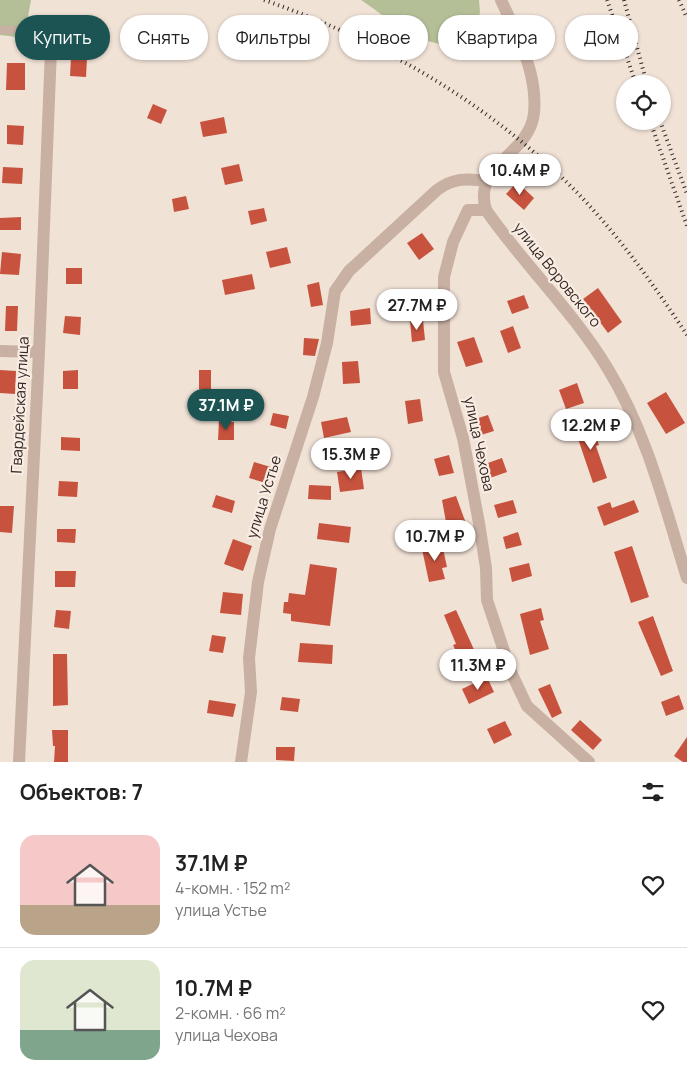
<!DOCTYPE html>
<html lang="ru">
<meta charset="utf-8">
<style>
:root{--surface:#fff;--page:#f2f2f2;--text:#222;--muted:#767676;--line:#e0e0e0;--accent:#1b5453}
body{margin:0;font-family:Manrope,sans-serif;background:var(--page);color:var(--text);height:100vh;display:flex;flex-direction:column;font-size:19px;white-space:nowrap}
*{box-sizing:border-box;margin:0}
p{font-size:16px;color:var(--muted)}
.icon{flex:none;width:28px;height:28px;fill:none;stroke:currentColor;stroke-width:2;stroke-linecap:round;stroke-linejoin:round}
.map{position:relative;height:762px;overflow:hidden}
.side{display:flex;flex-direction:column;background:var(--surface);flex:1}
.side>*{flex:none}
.hud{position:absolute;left:15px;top:15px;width:658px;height:45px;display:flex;gap:10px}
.controls{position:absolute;left:616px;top:75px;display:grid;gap:10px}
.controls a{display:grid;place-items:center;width:55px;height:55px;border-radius:50%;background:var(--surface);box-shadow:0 1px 4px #0004;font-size:25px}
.price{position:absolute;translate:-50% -42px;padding:0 11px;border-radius:18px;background:#fff;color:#222;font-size:16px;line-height:32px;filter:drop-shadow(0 1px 2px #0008)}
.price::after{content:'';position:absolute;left:50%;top:30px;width:15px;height:11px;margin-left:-8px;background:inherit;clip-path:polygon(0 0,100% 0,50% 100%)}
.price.selected{background:var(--accent);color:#fff}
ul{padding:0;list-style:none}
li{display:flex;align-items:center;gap:15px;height:125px;padding:0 20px}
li+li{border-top:1px solid var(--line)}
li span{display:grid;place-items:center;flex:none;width:140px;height:100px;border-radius:15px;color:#555}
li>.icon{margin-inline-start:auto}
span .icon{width:60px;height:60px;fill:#fffc;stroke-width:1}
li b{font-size:21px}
h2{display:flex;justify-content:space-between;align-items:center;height:60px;padding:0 20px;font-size:21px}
.tag{padding:0 18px;border-radius:22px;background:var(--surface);box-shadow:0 1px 4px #0004;font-size:18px;line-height:45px}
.tag.selected{background:var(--accent);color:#fff}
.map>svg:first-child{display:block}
.green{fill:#b5bf97}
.building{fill:#c7533e}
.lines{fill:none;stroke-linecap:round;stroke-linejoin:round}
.service{stroke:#c8b0a3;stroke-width:8}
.minor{stroke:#c8b0a3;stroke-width:12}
.rail{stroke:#332825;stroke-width:4;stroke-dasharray:1 4;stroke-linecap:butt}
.labels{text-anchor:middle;stroke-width:4.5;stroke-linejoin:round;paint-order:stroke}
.street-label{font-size:15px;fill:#332825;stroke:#f9ece2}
</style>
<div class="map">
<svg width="687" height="762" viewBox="0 0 687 762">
<rect width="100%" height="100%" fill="#f1e2d6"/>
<g class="green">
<polygon points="0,0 31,0 24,38 0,35"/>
<path d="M361,0h118l1,12 -5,20c-5,3 -11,9 -16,11 -31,10 -74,-27 -98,-43z"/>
</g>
<g class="building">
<polygon points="71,58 87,58 86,77 70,76"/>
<polygon points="7,63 25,63 25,90 6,90"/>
<polygon points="153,104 167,110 161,124 147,118"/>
<polygon points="224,117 227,133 203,137 200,122"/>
<polygon points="7,125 24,126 23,145 7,144"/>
<polygon points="239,164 243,181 225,185 221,168"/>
<polygon points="3,167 23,168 22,184 2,183"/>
<polygon points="517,182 534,198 524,210 506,194"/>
<polygon points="186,196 189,209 174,212 172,199"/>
<polygon points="264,208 267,221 251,225 248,211"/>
<polygon points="21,217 21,230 0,230 0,218"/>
<polygon points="422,233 434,249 419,260 407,243"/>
<polygon points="287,247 291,263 270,268 266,252"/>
<polygon points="2,252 21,254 19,275 0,274"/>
<rect x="66" y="268" width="16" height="16"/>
<polygon points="252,274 255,289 225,295 222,280"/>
<polygon points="319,282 323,305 311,307 307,285"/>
<polygon points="598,288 622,322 608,333 583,299"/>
<polygon points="524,295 529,308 512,314 507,301"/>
<polygon points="6,306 18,306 17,331 5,331"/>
<polygon points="370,308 371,324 351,326 350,311"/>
<polygon points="65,316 81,317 80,335 63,333"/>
<polygon points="423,320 425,340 412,342 410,321"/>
<polygon points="513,326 521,348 508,353 500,331"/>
<polygon points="474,337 483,362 466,367 457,342"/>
<polygon points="304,338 319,339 315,356 303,355"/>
<polygon points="358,361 360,383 343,384 342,362"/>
<polygon points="0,370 16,371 15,394 0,393"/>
<polygon points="78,370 78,389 63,389 63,371"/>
<polygon points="199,370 211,370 211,390 199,389"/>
<polygon points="577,383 584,403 566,409 559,390"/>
<polygon points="666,392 685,423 666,434 647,403"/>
<polygon points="420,399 423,421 408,424 405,401"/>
<polygon points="273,413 289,416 286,429 270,425"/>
<polygon points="488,415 494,431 481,435 475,419"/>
<polygon points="347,417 351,432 324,438 321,422"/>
<polygon points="219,421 234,422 234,440 218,440"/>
<polygon points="590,421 599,445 596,446 607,478 593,483 574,427"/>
<polygon points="61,437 80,438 80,451 61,450"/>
<polygon points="449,455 454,473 439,476 434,459"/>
<polygon points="502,458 507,472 490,478 485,464"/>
<polygon points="254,462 274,468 269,484 249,478"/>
<polygon points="361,468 364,489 340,492 337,472"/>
<polygon points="59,481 78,482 77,497 58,496"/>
<polygon points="309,485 331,486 331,500 308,499"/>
<polygon points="216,495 235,501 232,513 212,507"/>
<polygon points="456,496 468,529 448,533 442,500"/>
<polygon points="513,500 517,513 498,518 494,505"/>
<polygon points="634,500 639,512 604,526 597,507 610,502 612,508"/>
<polygon points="0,506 14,506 12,533 0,532"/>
<polygon points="319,523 351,527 349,543 317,539"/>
<polygon points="57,529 76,529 75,543 57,542"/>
<polygon points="518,532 522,545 506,549 503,537"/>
<polygon points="233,539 252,546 243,571 224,564"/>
<polygon points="442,544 447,567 442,568 445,579 429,582 422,549"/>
<polygon points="632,546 649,597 631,603 614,552"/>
<polygon points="529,563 532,576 512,582 509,568"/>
<polygon points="310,564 337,568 330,626 291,621 291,614 283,613 284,602 288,602 289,593 305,595"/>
<polygon points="55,571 76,571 75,587 55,587"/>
<polygon points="223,592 243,594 241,615 220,613"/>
<polygon points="541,608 544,620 540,621 549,649 530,655 520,614"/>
<polygon points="56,610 71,611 69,629 54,627"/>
<polygon points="456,610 476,654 460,660 453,645 456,644 444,615"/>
<polygon points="653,616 673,671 661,676 638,622"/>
<polygon points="212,635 226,637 223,653 209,651"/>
<polygon points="300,643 333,645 332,664 298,662"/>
<polygon points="53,654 67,654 68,705 53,706"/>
<polygon points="487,677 494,692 469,704 462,689"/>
<polygon points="550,684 562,713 552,718 538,689"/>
<polygon points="679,695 684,709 666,716 661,702"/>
<polygon points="282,697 300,699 298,712 280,710"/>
<polygon points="209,700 236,704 233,717 207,713"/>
<polygon points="580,720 602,740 593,750 571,730"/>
<polygon points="505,721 512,735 494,744 487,729"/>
<polygon points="52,730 68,730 68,762 54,762 55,746 53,746"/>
<polygon points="687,737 687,762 683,762 674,756"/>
<polygon points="276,747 295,747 294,761 276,760"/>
</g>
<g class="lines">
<polyline class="service" points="0,30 29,30 51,49"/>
<g class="minor">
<path d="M501,0c16,35 37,73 33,113 -4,42 -62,51 -48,97 38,55 88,102 122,159 39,64 57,138 79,209"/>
<polyline points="486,210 468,210 453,242 444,277 444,372 463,438 479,523 486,568 487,600 511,672 527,706 589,762"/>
<polyline points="0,351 39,352"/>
<polyline points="19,762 39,352 51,49"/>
<path d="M241,762l10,-70 -2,-34 9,-76 12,-53 43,-132 14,-54 8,-52 14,-20 88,-81c16,-12 30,-12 49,-9"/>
</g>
<g class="rail">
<path d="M264,0c107,37 207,93 290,170 52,48 94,106 133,165"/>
<polyline points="607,0 636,84"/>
<polyline points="624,0 647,84"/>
<polyline points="679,0 687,18"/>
<polyline points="650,121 687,226"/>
<polyline points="660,121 687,194"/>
</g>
</g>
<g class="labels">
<g class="street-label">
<text transform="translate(557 275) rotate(51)" y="5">улица Воровского</text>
<text transform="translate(20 405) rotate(-87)" y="5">Гвардейская улица</text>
<text transform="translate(479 444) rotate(78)" y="5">улица Чехова</text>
<text transform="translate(264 497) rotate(-73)" y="5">улица Устье</text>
</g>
</g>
</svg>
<div class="controls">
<a><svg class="icon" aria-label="locate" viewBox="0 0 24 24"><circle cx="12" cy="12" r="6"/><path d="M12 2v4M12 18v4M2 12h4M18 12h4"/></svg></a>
</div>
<b class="price" style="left:520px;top:196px">10.4M ₽</b>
<b class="price" style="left:417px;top:331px">27.7M ₽</b>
<b class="price selected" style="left:226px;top:431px">37.1M ₽</b>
<b class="price" style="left:591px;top:451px">12.2M ₽</b>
<b class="price" style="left:351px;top:480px">15.3M ₽</b>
<b class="price" style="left:435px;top:562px">10.7M ₽</b>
<b class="price" style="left:478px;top:691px">11.3M ₽</b>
<div class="hud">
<a class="tag selected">Купить</a>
<a class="tag">Снять</a>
<a class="tag">Фильтры</a>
<a class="tag">Новое</a>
<a class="tag">Квартира</a>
<a class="tag">Дом</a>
</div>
</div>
<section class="side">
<h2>Объектов: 7<svg class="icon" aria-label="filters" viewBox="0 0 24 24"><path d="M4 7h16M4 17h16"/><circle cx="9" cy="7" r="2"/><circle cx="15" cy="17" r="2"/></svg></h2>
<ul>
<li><span style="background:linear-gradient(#f6c9c9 70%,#b9a48a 0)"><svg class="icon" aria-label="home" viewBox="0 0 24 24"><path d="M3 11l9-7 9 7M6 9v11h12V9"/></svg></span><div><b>37.1M ₽</b><p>4-комн. · 152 m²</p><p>улица Устье</p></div><svg class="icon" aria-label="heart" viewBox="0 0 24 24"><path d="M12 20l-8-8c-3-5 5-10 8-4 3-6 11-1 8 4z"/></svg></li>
<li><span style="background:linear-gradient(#dfe7d0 70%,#7fa58c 0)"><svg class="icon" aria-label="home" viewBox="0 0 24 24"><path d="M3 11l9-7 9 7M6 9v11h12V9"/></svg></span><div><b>10.7M ₽</b><p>2-комн. · 66 m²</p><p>улица Чехова</p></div><svg class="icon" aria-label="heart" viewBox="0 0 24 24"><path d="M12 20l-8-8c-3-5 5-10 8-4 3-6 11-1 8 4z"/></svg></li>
</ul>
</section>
